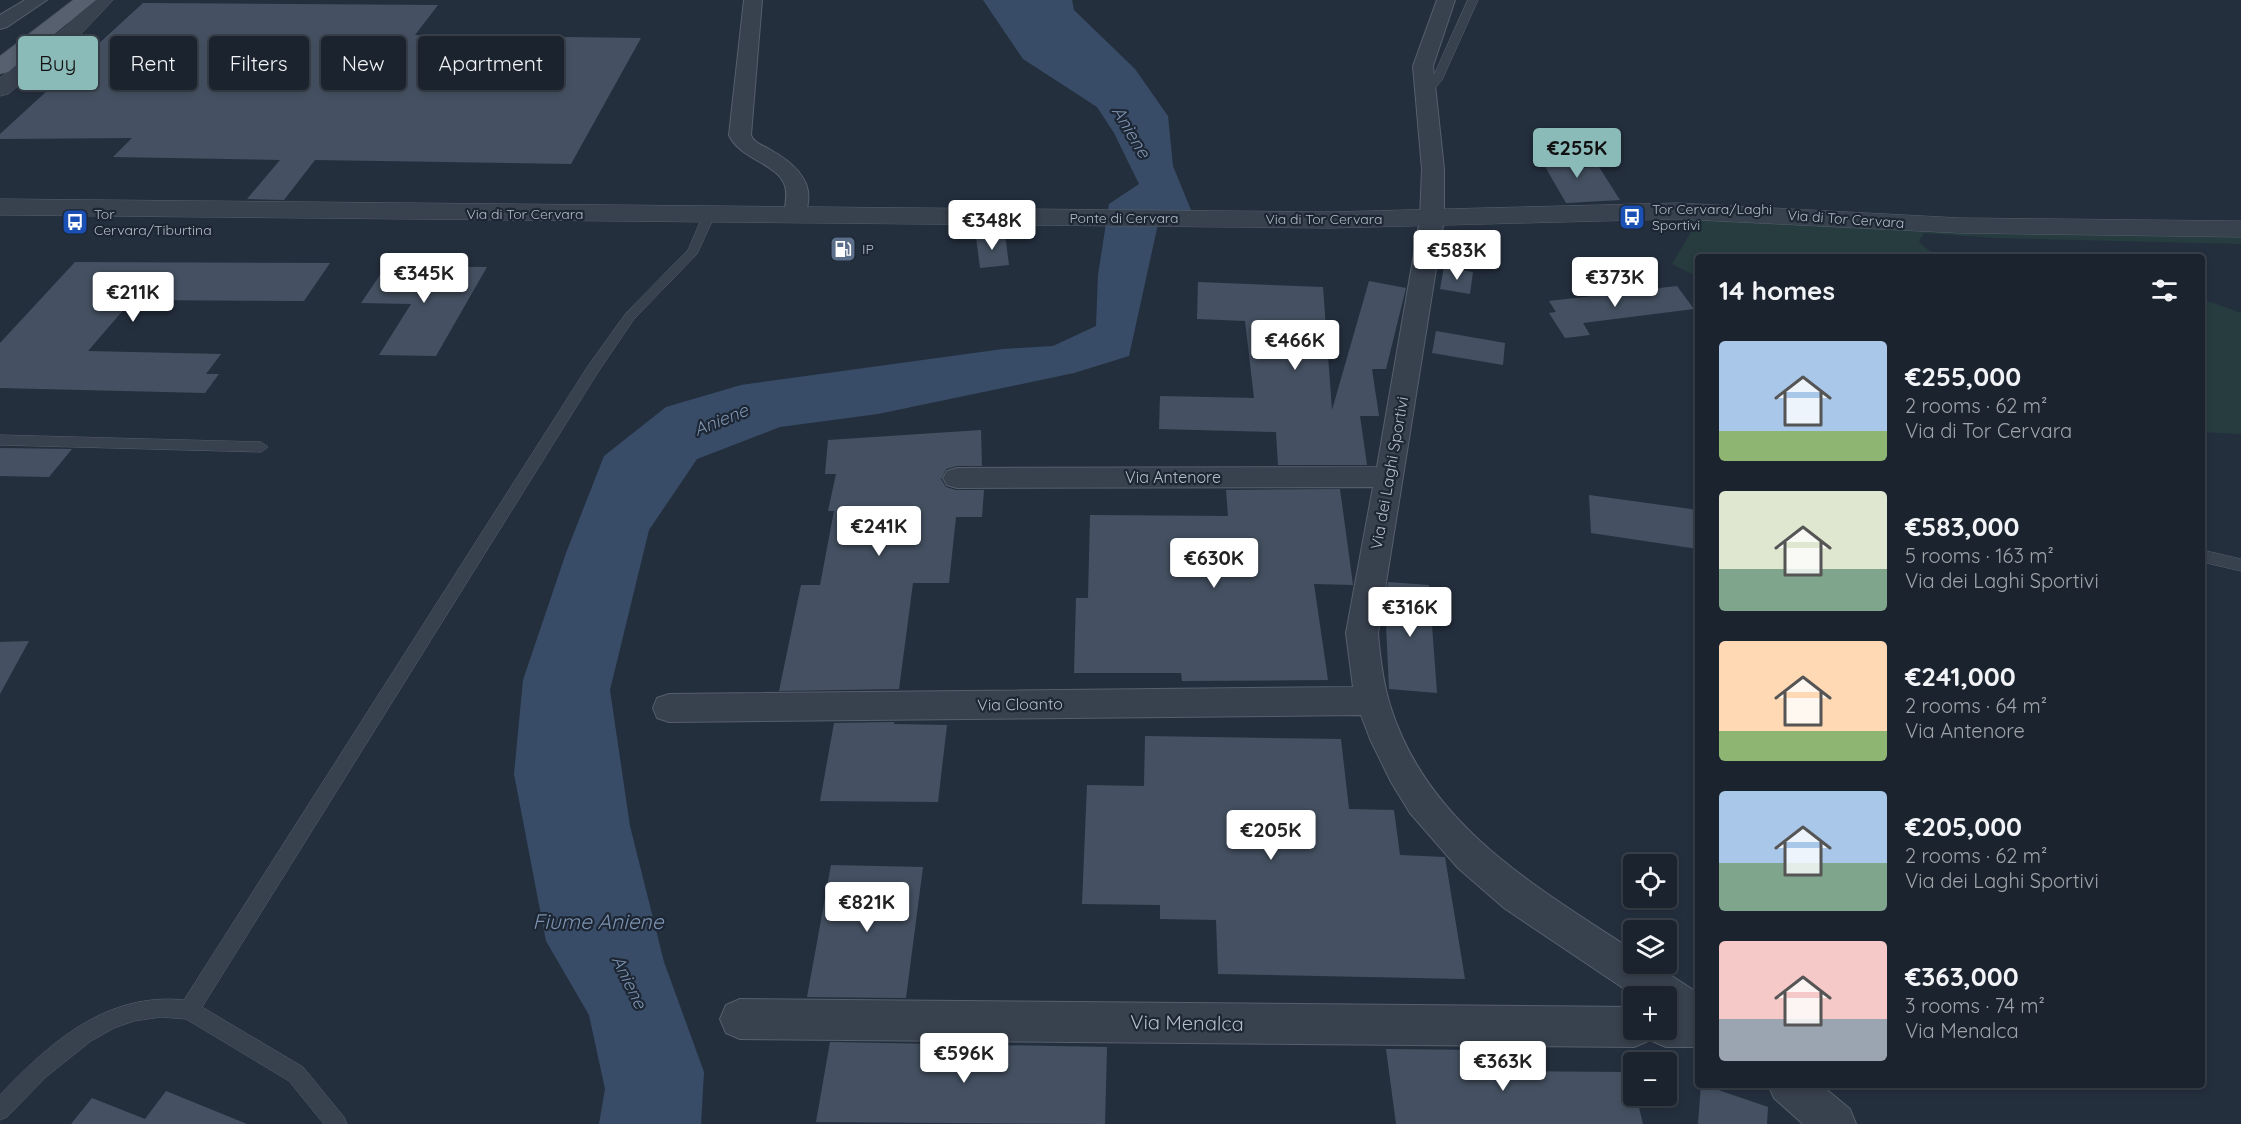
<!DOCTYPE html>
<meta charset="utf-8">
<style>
:root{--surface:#1b232e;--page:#242b36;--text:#f1f3f6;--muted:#a0a4aa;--line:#39404a;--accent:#8bbbb9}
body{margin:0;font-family:Quicksand,sans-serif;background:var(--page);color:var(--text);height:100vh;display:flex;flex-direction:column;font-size:22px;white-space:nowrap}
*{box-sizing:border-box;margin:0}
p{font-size:20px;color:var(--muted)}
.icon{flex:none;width:33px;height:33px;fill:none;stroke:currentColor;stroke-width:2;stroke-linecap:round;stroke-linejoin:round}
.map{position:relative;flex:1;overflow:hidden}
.panel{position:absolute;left:1695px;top:254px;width:510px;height:834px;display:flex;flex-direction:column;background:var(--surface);border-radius:6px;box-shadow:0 3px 9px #0003,0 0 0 2px var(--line)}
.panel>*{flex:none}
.guide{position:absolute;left:18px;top:36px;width:570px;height:54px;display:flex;gap:12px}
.fabs{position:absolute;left:1623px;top:854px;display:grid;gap:12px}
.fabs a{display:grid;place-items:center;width:54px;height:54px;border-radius:6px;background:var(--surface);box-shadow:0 3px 9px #0003,0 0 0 2px var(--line);font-size:30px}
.price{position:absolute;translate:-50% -51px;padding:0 14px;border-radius:6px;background:#fff;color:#222;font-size:20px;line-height:39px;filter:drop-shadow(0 2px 3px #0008)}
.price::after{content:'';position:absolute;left:50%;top:36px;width:18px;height:14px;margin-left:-9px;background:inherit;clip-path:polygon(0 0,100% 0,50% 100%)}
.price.on{background:var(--accent);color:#111}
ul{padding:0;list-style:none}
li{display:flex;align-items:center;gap:18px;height:150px;padding:0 24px}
li span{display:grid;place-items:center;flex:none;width:168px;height:120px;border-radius:6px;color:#555}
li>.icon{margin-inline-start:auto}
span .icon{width:72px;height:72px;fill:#fffc;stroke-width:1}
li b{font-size:26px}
h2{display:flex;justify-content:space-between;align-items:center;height:72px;padding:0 24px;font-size:26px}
.pill{padding:0 21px;border-radius:6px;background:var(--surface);box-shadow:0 3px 9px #0003,0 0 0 2px var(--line);font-size:21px;line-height:54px}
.pill.on{background:var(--accent);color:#111}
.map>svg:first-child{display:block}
.green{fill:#263c3f}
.water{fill:#394c67}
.building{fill:#455162}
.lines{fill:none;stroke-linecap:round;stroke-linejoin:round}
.service-casing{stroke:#565f6c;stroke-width:1}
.minor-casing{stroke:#565f6c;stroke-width:2}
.tertiary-casing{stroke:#565f6c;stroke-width:1}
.primary-casing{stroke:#414a57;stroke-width:1}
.service{fill:#38414e;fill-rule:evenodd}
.minor{fill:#38414e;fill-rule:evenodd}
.tertiary{fill:#38414e;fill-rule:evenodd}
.primary{fill:#56606e;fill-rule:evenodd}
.labels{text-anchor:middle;stroke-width:4.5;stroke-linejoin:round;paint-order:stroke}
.far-poi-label{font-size:14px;fill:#b4bcc9;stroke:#1d2633;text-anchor:start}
.far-street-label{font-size:14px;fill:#b4bcc9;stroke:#1d2633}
.street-label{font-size:16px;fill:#b4bcc9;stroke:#1d2633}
.water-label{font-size:18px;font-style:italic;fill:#7c92b1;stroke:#1d2633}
.near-street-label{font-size:20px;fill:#b4bcc9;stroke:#1d2633}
.near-water-label{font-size:21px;font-style:italic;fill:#7c92b1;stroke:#1d2633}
</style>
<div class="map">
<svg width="2241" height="1124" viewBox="0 0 2241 1124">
<rect width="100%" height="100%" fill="#242f3e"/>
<g class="green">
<polygon points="1686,215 2241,233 2241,244 1994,238 1924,233 1919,241 1925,248 1940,256 1698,256 1698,277 1672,264 1692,230 1685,220"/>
<polygon points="2202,299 2241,313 2241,434 2202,432"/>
</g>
<polygon class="water" points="983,0 1072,0 1074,10 1135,69 1168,116 1173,166 1191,210 1158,224 1129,356 1074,373 878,414 780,427 697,459 649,530 610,690 630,826 664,962 704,1072 701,1124 599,1124 605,1089 589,1015 546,941 514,774 523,680 566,553 604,456 666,407 741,385 1003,349 1053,346 1096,326 1098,275 1109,204 1139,184 1114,133 1097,107 1023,59"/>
<g class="building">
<polygon points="143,3 438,5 415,35 641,38 571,164 315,160 284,200 247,199 280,160 113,157 132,138 0,139 0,134"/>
<polygon points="1565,150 1576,168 1599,167 1620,200 1566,203 1536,151"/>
<polygon points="1005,234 1009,265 980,268 976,237"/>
<polygon points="75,262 330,263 304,301 132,300 88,351 221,354 206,374 219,374 205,393 0,388 0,343"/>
<polygon points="386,266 487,267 436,356 379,355 411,304 361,303"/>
<polygon points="1444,267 1473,272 1470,294 1440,289"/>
<polygon points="1369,281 1406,288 1386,369 1372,369 1379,416 1360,416 1367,465 1278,465 1276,432 1159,429 1160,396 1254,398 1245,321 1197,319 1198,282 1323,287 1332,410"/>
<polygon points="1677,286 1694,309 1583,323 1590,335 1565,338 1549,313 1556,312 1549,301"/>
<polygon points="1436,331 1505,343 1503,365 1432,353"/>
<polygon points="981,430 982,466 957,466 946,469 941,479 946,487 956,490 984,490 982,517 956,517 949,583 913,583 899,689 779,691 801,585 820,585 834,511 828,511 836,474 825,474 828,440"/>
<polygon points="0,448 72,449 49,477 0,476"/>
<polygon points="1340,489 1353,585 1314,584 1328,680 1182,681 1181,673 1074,673 1076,598 1088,598 1090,515 1228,516 1226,490"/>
<polygon points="1589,495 1698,510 1698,549 1591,533"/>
<polygon points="1388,582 1429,585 1437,693 1389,689 1385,602"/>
<polygon points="29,641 0,694 0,642"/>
<polygon points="894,722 894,724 947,725 938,802 820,801 834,723"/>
<polygon points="1145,736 1341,739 1349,809 1394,810 1400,855 1445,857 1465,979 1218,974 1216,920 1160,919 1160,905 1082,904 1087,785 1144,786"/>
<polygon points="831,865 923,867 906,998 807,997"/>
<polygon points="830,1042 1107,1047 1105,1124 816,1122"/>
<polygon points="1386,1049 1484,1050 1488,1071 1630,1072 1634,1095 1636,1095 1643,1124 1396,1124"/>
<polygon points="1701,1084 1768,1107 1767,1124 1698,1124"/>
<polygon points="166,1091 247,1124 71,1124 92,1098 145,1119"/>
</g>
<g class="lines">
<g class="service-casing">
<g id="service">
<polygon points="1468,0 1478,0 1442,80 1430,94 1422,94 1421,92 1432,79"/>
<path d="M709,212l6,3 -18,39 -63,65 -36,53 -396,635 101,60 41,50 3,7h-23l-35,-43 -103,-62 -25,-2 -27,4 -20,7 -23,13 -45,36 -39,40 -7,3v-25c50,-53 107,-103 184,-95l404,-634 38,-53 62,-63 15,-35z"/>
<polygon points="0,435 261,442 268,447 261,452 0,445"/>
<polygon points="2202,550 2241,559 2241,571 2202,562"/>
</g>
</g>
<g class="minor-casing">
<g id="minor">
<polygon points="25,0 47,0 7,27 0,29 0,15"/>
<path d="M744,0h18l-11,135c3,8 11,10 18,14 20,11 43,28 39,53 -1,7 -1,12 -5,18l-8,2 -8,-2 -3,-5c1,-9 4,-20 1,-29 -7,-23 -45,-26 -56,-51z"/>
<path d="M1437,0h18l-22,66 11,103v50l-66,414c2,24 5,49 12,72 37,120 145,181 244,246v12h18l46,30v54h-32l-14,-6 -2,-5 -2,5 -14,6 -894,-8 -14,-6 -6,-14 6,-14 14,-6 894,8v22h32v-33h-31l-131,-88 -46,-40 -48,-55 -19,-31 -21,-43 -9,-24 -692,7 -12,-4 -4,-10 4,-10 12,-4 684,-7 -7,-54 27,-146 -416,1 -10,-3 -4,-7 4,-7 10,-3 420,-1 43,-248 2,-50 -9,-103z"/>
<polygon points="1768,1084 1820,1084 1850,1109 1856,1124 1803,1124 1774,1098"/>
</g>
</g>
<g class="tertiary-casing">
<g id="tertiary">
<polygon points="91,0 113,0 80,35 8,94 0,96 0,78 66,27"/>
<polygon points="0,199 1330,212 1678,203 1960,218 2241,221 2241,237 1960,233 1678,219 1330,228 0,215"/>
</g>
</g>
<g class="primary-casing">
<polygon id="primary" points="73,0 96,0 8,72 0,74 0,56"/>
</g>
<use href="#service" class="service"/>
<use href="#minor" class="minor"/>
<use href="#tertiary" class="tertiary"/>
<use href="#primary" class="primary"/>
</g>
<defs>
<g id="bus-square" transform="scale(1.35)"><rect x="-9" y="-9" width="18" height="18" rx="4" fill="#1a4fb4" stroke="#1d2633"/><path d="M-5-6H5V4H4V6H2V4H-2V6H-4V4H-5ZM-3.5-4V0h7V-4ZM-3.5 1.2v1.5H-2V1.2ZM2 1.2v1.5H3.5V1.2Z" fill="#fff"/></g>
<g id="fuel-square" transform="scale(1.35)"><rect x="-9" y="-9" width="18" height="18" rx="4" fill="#5c6f8a" stroke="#1d2633"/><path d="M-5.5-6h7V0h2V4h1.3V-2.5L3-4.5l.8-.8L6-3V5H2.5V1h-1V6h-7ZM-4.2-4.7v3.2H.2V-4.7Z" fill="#fff"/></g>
</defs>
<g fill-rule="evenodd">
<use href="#bus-square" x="1632" y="217"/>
<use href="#bus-square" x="75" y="222"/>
<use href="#fuel-square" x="843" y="249"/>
</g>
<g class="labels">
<g class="far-poi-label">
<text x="1652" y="214">Tor Cervara/Laghi<tspan x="1652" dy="16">Sportivi</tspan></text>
<text x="94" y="219">Tor<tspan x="94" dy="16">Cervara/Tiburtina</tspan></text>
<text x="862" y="254">IP</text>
</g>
<g class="far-street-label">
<text x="525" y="219">Via di Tor Cervara</text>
<text x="1124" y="223">Ponte di Cervara</text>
<text x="1324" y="224">Via di Tor Cervara</text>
<text transform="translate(1846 219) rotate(4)" y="5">Via di Tor Cervara</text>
</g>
<g class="street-label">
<text transform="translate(1389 473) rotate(-80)" y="6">Via dei Laghi Sportivi</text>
<text x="1173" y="483">Via Antenore</text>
<text transform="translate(1020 704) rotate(-1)" y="6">Via Cloanto</text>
</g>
<g class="water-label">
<text transform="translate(1131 132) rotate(59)" y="6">Aniene</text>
<text transform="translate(721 420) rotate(-22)" y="6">Aniene</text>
<text transform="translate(629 982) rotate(64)" y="6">Aniene</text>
</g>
<g class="near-street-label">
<text transform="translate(1187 1023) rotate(1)" y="7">Via Menalca</text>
</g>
<g class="near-water-label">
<text x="598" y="929">Fiume Aniene</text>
</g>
</g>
</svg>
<div class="fabs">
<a><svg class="icon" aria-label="locate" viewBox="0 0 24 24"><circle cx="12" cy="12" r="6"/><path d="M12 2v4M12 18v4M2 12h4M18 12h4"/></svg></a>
<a><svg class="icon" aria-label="layers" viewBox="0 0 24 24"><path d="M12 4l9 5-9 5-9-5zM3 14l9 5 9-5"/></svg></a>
<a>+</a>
<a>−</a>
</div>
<b class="price on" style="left:1577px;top:179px">€255K</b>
<b class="price" style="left:992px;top:251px">€348K</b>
<b class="price" style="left:1457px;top:281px">€583K</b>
<b class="price" style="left:424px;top:304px">€345K</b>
<b class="price" style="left:1615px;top:308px">€373K</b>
<b class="price" style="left:133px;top:323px">€211K</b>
<b class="price" style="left:1295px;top:371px">€466K</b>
<b class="price" style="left:879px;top:557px">€241K</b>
<b class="price" style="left:1214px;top:589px">€630K</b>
<b class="price" style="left:1410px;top:638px">€316K</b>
<b class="price" style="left:1271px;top:861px">€205K</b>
<b class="price" style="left:867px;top:933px">€821K</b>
<b class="price" style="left:964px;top:1084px">€596K</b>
<b class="price" style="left:1503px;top:1092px">€363K</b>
<div class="guide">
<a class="pill on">Buy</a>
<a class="pill">Rent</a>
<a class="pill">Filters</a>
<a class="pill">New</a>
<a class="pill">Apartment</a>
</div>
<section class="panel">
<h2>14 homes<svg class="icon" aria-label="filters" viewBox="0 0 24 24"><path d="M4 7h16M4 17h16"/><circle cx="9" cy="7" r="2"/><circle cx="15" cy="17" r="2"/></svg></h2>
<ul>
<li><span style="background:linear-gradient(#a9c7e8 75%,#8fb573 0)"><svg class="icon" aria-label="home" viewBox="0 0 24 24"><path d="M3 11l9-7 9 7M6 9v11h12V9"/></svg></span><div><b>€255,000</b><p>2 rooms · 62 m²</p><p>Via di Tor Cervara</p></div></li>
<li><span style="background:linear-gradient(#dfe7d0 65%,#7fa58c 0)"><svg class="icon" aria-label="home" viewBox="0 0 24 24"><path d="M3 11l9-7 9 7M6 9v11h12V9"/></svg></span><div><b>€583,000</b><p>5 rooms · 163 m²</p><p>Via dei Laghi Sportivi</p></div></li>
<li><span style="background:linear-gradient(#ffd9b3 75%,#8fb573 0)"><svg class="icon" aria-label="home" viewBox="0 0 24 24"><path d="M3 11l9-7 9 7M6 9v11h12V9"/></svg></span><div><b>€241,000</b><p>2 rooms · 64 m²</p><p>Via Antenore</p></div></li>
<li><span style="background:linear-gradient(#a9c7e8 60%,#7fa58c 0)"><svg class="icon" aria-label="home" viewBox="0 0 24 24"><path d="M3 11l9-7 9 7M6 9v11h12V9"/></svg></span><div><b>€205,000</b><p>2 rooms · 62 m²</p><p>Via dei Laghi Sportivi</p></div></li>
<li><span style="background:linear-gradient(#f6c9c9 65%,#9aa5b1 0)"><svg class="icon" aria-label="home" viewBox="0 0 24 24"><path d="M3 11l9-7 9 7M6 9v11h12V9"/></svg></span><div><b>€363,000</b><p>3 rooms · 74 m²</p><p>Via Menalca</p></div></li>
</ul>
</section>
</div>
